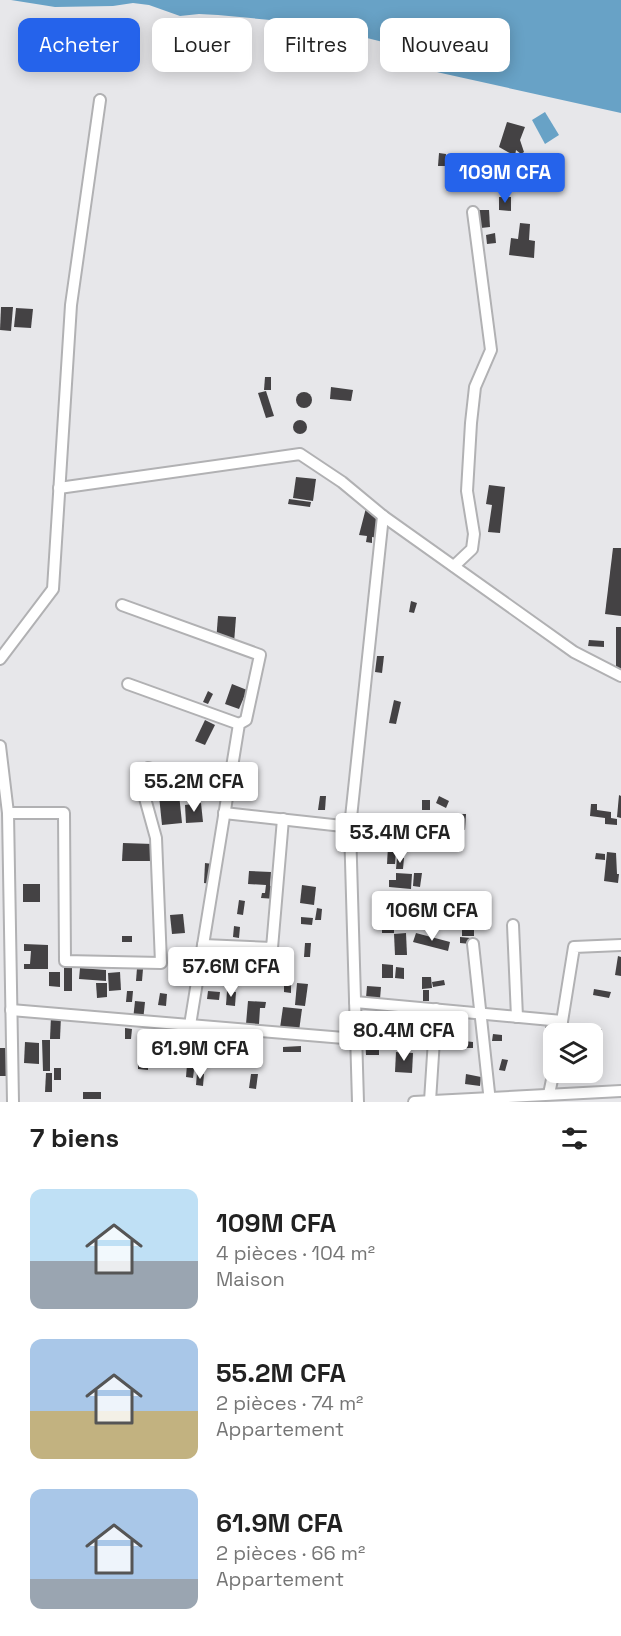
<!DOCTYPE html>
<html lang="fr">
<meta charset="utf-8">
<style>
:root{--surface:#fff;--page:#f6f6f6;--text:#222;--muted:#767676;--accent:#2563eb}
body{margin:0;font-family:"Space Grotesk",sans-serif;background:var(--page);color:var(--text);height:100vh;display:flex;flex-direction:column;font-size:22px;white-space:nowrap}
*{box-sizing:border-box;margin:0}
p{font-size:20px;color:var(--muted)}
.icon{flex:none;width:33px;height:33px;fill:none;stroke:currentColor;stroke-width:2;stroke-linecap:round;stroke-linejoin:round}
.map{position:relative;height:1102px;overflow:hidden}
.details{display:flex;flex-direction:column;background:var(--surface);flex:1}
.details>*{flex:none}
.banner{position:absolute;left:18px;top:18px;width:585px;height:54px;display:flex;gap:12px}
.fabs{position:absolute;left:543px;top:1023px;display:grid;gap:12px}
.fabs a{display:grid;place-items:center;width:60px;height:60px;border-radius:12px;background:var(--surface);box-shadow:0 3px 15px #0003;font-size:30px}
.price{position:absolute;translate:-50% -51px;padding:0 14px;border-radius:6px;background:#fff;color:#222;font-size:20px;line-height:39px;filter:drop-shadow(0 2px 3px #0008)}
.price::after{content:'';position:absolute;left:50%;top:36px;width:18px;height:14px;margin-left:-9px;background:inherit;clip-path:polygon(0 0,100% 0,50% 100%)}
.price.current{background:var(--accent);color:#fff}
ul{padding:0;list-style:none}
li{display:flex;align-items:center;gap:18px;height:150px;padding:0 30px}
li span{display:grid;place-items:center;flex:none;width:168px;height:120px;border-radius:12px;color:#555}
li>.icon{margin-inline-start:auto}
span .icon{width:72px;height:72px;fill:#fffc;stroke-width:1}
li b{font-size:26px}
h2{display:flex;justify-content:space-between;align-items:center;height:72px;padding:0 30px;font-size:26px}
.chip{padding:0 21px;border-radius:12px;background:var(--surface);box-shadow:0 3px 15px #0003;font-size:21px;line-height:54px}
.chip.current{background:var(--accent);color:#fff}
.map>svg:first-child{display:block}
.water{fill:#68a2c6}
.building{fill:#444244}
.lines{fill:none;stroke-linecap:round;stroke-linejoin:round}
.minor-casing{stroke:#b1b1b3;stroke-width:14}
.minor{stroke:#fff;stroke-width:10}
</style>
<div class="map">
<svg width="621" height="1102" viewBox="0 0 621 1102">
<rect width="100%" height="100%" fill="#e7e7ea"/>
<g class="water">
<polygon points="11,0 621,0 621,113 441,73 429,70 403,47 359,36 281,21 218,15 199,14 180,16 149,5 133,3 113,6 55,7"/>
<polygon points="545,112 559,135 545,144 532,120"/>
</g>
<g class="building">
<polygon points="507,122 525,127 520,140 524,152 521,154 516,150 515,156 499,147"/>
<polygon points="439,153 446,154 445,166 438,166"/>
<polygon points="499,197 511,197 511,211 499,210"/>
<polygon points="479,210 489,210 490,227 481,228"/>
<polygon points="520,223 530,224 529,240 535,241 534,258 509,255 511,238 518,239"/>
<polygon points="495,233 496,243 487,244 486,235"/>
<polygon points="1,307 13,307 11,331 0,330"/>
<polygon points="16,308 33,309 31,328 14,327"/>
<polygon points="265,377 271,377 271,390 264,390"/>
<polygon points="331,387 353,390 351,401 330,399"/>
<polygon points="266,391 274,416 266,418 258,393"/>
<circle cx="304" cy="400" r="8"/>
<circle cx="300" cy="427" r="7"/>
<polygon points="296,477 316,479 313,501 293,498"/>
<polygon points="489,485 505,487 500,533 488,532 492,505 486,504"/>
<polygon points="289,499 311,502 310,507 288,504"/>
<polygon points="366,508 386,522 378,538 372,537 372,543 366,542 367,536 359,535"/>
<polygon points="613,548 621,548 621,616 605,614"/>
<polygon points="411,601 417,603 414,613 409,612"/>
<polygon points="218,616 236,617 234,643 216,642"/>
<polygon points="616,627 621,627 621,669 616,668"/>
<polygon points="589,640 604,641 604,647 588,646"/>
<polygon points="377,656 384,656 382,673 375,672"/>
<polygon points="232,684 247,690 239,709 225,704"/>
<polygon points="208,691 213,694 208,704 203,702"/>
<polygon points="394,700 401,702 396,724 389,723"/>
<polygon points="205,720 215,725 205,745 195,741"/>
<polygon points="179,794 182,823 162,825 159,796"/>
<polygon points="619,795 621,796 621,818 617,817"/>
<polygon points="320,796 326,796 325,810 318,810"/>
<polygon points="439,796 449,801 446,808 436,803"/>
<rect x="422" y="800" width="8" height="10"/>
<polygon points="201,803 203,822 186,823 185,805"/>
<polygon points="591,804 597,804 597,810 611,812 611,818 617,819 617,825 605,824 605,818 590,816"/>
<polygon points="459,814 466,814 465,830 458,829"/>
<polygon points="411,815 416,817 411,831 405,829"/>
<polygon points="426,817 449,819 448,827 442,826 442,824 426,823"/>
<polygon points="123,843 153,844 153,861 122,861"/>
<polygon points="388,846 396,847 395,864 387,864"/>
<polygon points="397,846 405,847 404,856 397,856"/>
<polygon points="607,852 616,853 617,874 619,874 618,883 604,881"/>
<polygon points="596,853 605,854 605,860 595,859"/>
<polygon points="397,858 404,858 403,869 396,869"/>
<polygon points="205,863 213,864 211,884 204,883"/>
<polygon points="249,871 271,872 270,886 278,887 276,899 261,898 262,893 265,893 266,885 248,884"/>
<polygon points="396,873 412,874 411,889 389,887 389,880 396,880"/>
<polygon points="414,873 422,873 420,887 413,886"/>
<rect x="23" y="884" width="17" height="18"/>
<polygon points="302,885 316,887 314,905 300,903"/>
<polygon points="382,894 388,895 387,908 380,907"/>
<polygon points="239,900 245,901 243,915 237,914"/>
<polygon points="317,908 322,909 321,920 315,920"/>
<polygon points="183,914 185,933 172,934 170,915"/>
<rect x="382" y="916" width="12" height="17"/>
<polygon points="301,917 313,918 312,925 301,924"/>
<polygon points="234,926 240,927 239,938 233,937"/>
<rect x="462" y="930" width="12" height="6"/>
<polygon points="406,933 407,955 395,955 394,934"/>
<polygon points="416,933 450,942 448,951 413,942"/>
<rect x="122" y="936" width="10" height="6"/>
<polygon points="460,937 471,938 471,944 460,943"/>
<polygon points="305,943 311,943 310,957 304,957"/>
<polygon points="24,944 48,945 48,969 24,969 24,964 30,964 31,951 24,951"/>
<polygon points="169,951 176,951 176,961 170,961"/>
<rect x="267" y="955" width="13" height="6"/>
<rect x="236" y="956" width="16" height="6"/>
<polygon points="618,956 621,957 621,976 615,975"/>
<polygon points="264,958 265,974 254,975 253,959"/>
<polygon points="382,964 393,965 393,978 382,978"/>
<polygon points="396,967 404,968 404,979 395,978"/>
<rect x="64" y="968" width="8" height="23"/>
<polygon points="80,968 106,970 106,981 79,979"/>
<polygon points="137,968 143,969 142,981 136,981"/>
<polygon points="49,972 60,972 60,987 49,986"/>
<polygon points="120,972 121,990 109,991 108,973"/>
<polygon points="422,977 431,977 432,988 422,989"/>
<polygon points="444,980 445,985 433,987 432,982"/>
<polygon points="96,983 107,983 107,997 97,998"/>
<polygon points="284,983 291,983 291,993 284,992"/>
<polygon points="297,983 308,984 305,1006 295,1005"/>
<polygon points="367,986 381,987 380,999 366,998"/>
<polygon points="594,989 611,992 609,998 593,995"/>
<rect x="423" y="990" width="6" height="11"/>
<polygon points="127,991 133,991 132,1002 126,1002"/>
<polygon points="208,991 220,992 219,1000 207,999"/>
<polygon points="227,991 236,992 235,1006 226,1005"/>
<polygon points="160,993 167,994 166,1006 158,1005"/>
<polygon points="135,1001 145,1002 143,1021 133,1020"/>
<polygon points="248,1001 266,1002 265,1008 260,1008 259,1024 246,1024"/>
<polygon points="283,1007 302,1009 299,1031 280,1028"/>
<polygon points="51,1016 61,1016 60,1039 50,1039"/>
<polygon points="378,1024 393,1025 393,1034 377,1033"/>
<polygon points="395,1024 413,1024 413,1035 395,1035 395,1042 381,1041 382,1034 395,1035"/>
<polygon points="546,1025 560,1027 559,1034 544,1033"/>
<polygon points="125,1028 132,1029 131,1039 125,1039"/>
<polygon points="589,1028 602,1029 601,1037 588,1034"/>
<polygon points="493,1034 502,1035 502,1041 492,1041"/>
<polygon points="365,1035 379,1035 379,1055 366,1055"/>
<polygon points="42,1040 50,1040 50,1071 43,1071"/>
<polygon points="464,1041 473,1042 473,1048 463,1048"/>
<polygon points="25,1042 39,1043 39,1064 24,1063"/>
<polygon points="141,1045 148,1046 147,1061 139,1060"/>
<polygon points="301,1046 301,1052 283,1052 283,1047"/>
<polygon points="0,1048 7,1048 8,1076 0,1076"/>
<polygon points="188,1052 196,1053 193,1078 186,1077"/>
<polygon points="396,1052 413,1053 412,1073 395,1072"/>
<polygon points="502,1059 508,1060 505,1071 499,1070"/>
<polygon points="138,1061 148,1062 148,1070 138,1069"/>
<rect x="54" y="1068" width="7" height="12"/>
<polygon points="46,1073 52,1073 52,1092 45,1092"/>
<polygon points="197,1073 204,1074 203,1086 196,1085"/>
<polygon points="251,1074 258,1074 256,1089 249,1088"/>
<polygon points="466,1074 481,1077 480,1086 465,1084"/>
<rect x="83" y="1092" width="18" height="7"/>
</g>
<g class="lines">
<g class="minor-casing">
<g id="minor">
<polyline points="59,488 300,454 342,482 383,516 574,652 621,676"/>
<polyline points="454,566 472,549 474,534 467,491 471,423 475,387 491,350 473,212"/>
<polyline points="122,605 260,655 246,720 239,724 190,1025"/>
<polyline points="0,659 53,589 71,305 100,100"/>
<polyline points="128,684 239,724"/>
<polyline points="0,746 8,813 13,1102"/>
<polyline points="148,768 228,791"/>
<polyline points="8,813 64,813 65,961 161,963 156,838 143,791"/>
<polyline points="224,813 442,837"/>
<polyline points="513,925 517,1017"/>
<polyline points="473,944 490,1102"/>
<polyline points="203,945 272,948 283,819"/>
<polyline points="355,1002 562,1021"/>
<polyline points="11,1010 356,1039"/>
<polyline points="560,1034 574,947 621,945"/>
<polyline points="549,1094 554,1070"/>
<polyline points="430,1101 436,1009"/>
<polyline points="358,1102 350,827 383,516"/>
<polyline points="414,1102 621,1091"/>
</g>
</g>
<use href="#minor" class="minor"/>
</g>
</svg>
<div class="fabs">
<a><svg class="icon" aria-label="layers" viewBox="0 0 24 24"><path d="M12 4l9 5-9 5-9-5zM3 14l9 5 9-5"/></svg></a>
</div>
<b class="price current" style="left:505px;top:204px">109M CFA</b>
<b class="price" style="left:194px;top:813px">55.2M CFA</b>
<b class="price" style="left:400px;top:864px">53.4M CFA</b>
<b class="price" style="left:432px;top:942px">106M CFA</b>
<b class="price" style="left:231px;top:998px">57.6M CFA</b>
<b class="price" style="left:404px;top:1062px">80.4M CFA</b>
<b class="price" style="left:200px;top:1080px">61.9M CFA</b>
<div class="banner">
<a class="chip current">Acheter</a>
<a class="chip">Louer</a>
<a class="chip">Filtres</a>
<a class="chip">Nouveau</a>
</div>
</div>
<section class="details">
<h2>7 biens<svg class="icon" aria-label="filters" viewBox="0 0 24 24"><path d="M4 7h16M4 17h16"/><circle cx="9" cy="7" r="2"/><circle cx="15" cy="17" r="2"/></svg></h2>
<ul>
<li><span style="background:linear-gradient(#bfe0f5 60%,#9aa5b1 0)"><svg class="icon" aria-label="home" viewBox="0 0 24 24"><path d="M3 11l9-7 9 7M6 9v11h12V9"/></svg></span><div><b>109M CFA</b><p>4 pièces · 104 m²</p><p>Maison</p></div></li>
<li><span style="background:linear-gradient(#a9c7e8 60%,#c2b280 0)"><svg class="icon" aria-label="home" viewBox="0 0 24 24"><path d="M3 11l9-7 9 7M6 9v11h12V9"/></svg></span><div><b>55.2M CFA</b><p>2 pièces · 74 m²</p><p>Appartement</p></div></li>
<li><span style="background:linear-gradient(#a9c7e8 75%,#9aa5b1 0)"><svg class="icon" aria-label="home" viewBox="0 0 24 24"><path d="M3 11l9-7 9 7M6 9v11h12V9"/></svg></span><div><b>61.9M CFA</b><p>2 pièces · 66 m²</p><p>Appartement</p></div></li>
</ul>
</section>
